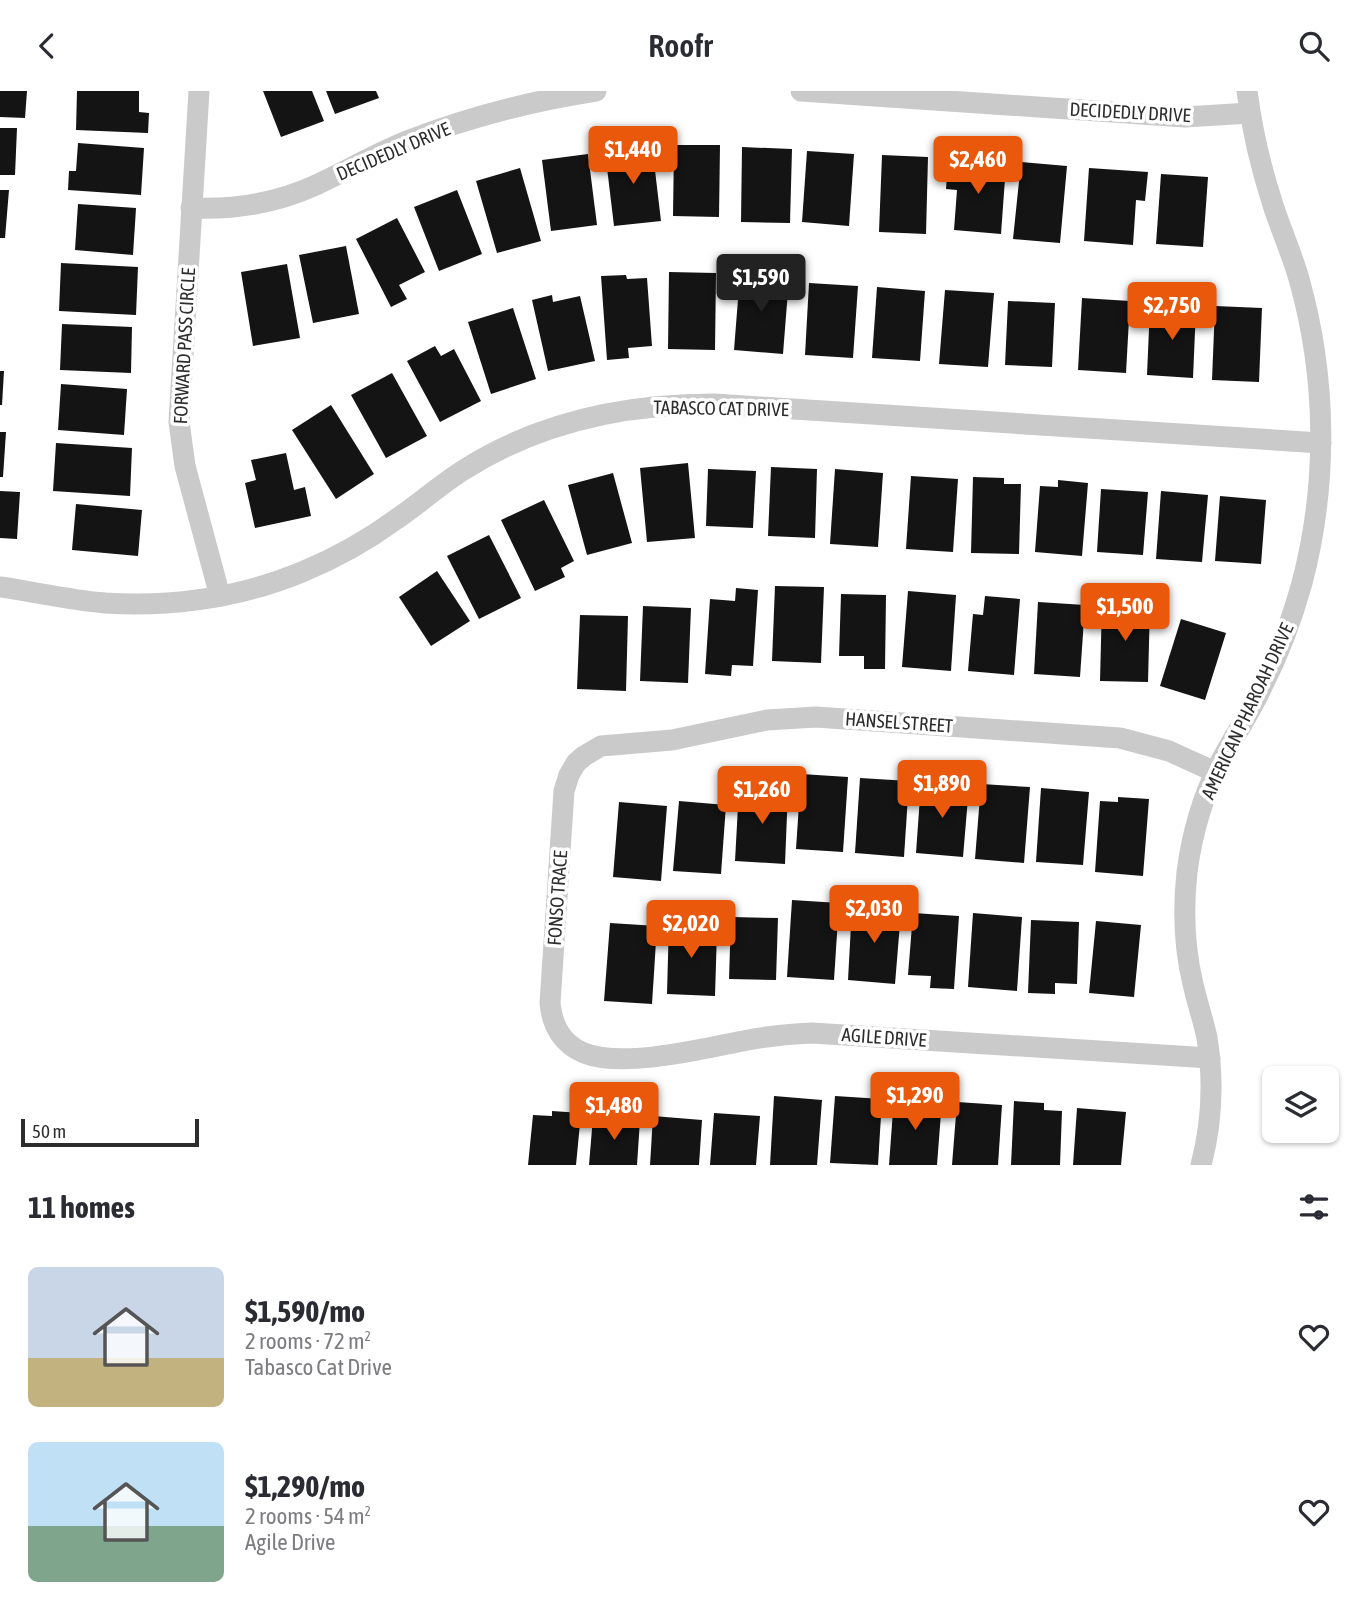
<!DOCTYPE html>
<meta charset="utf-8">
<style>
:root{--surface:#fff;--page:#f2f2f3;--text:#2b2b33;--muted:#7c7c81;--accent:#ea580c}
body{margin:0;font-family:"Asap Condensed",sans-serif;background:var(--page);color:var(--text);height:100vh;display:flex;flex-direction:column;font-size:26px;white-space:nowrap}
*{box-sizing:border-box;margin:0}
p{font-size:23px;color:var(--muted)}
.icon{flex:none;width:38px;height:38px;fill:none;stroke:currentColor;stroke-width:2;stroke-linecap:round;stroke-linejoin:round}
.map{position:relative;height:1074px;overflow:hidden}
.sheet{display:flex;flex-direction:column;background:var(--surface);flex:1}
.sheet>*{flex:none}
.controls{position:absolute;left:1262px;top:975px;display:grid;gap:14px}
.controls a{display:grid;place-items:center;width:77px;height:77px;border-radius:10px;background:var(--surface);box-shadow:0 2px 5px #0004;font-size:35px}
.scale{position:absolute;left:21px;bottom:18px;width:178px;box-sizing:border-box;padding-left:7px;border:4px solid #2d2d2d;border-top:0;font-size:19px;line-height:24px;white-space:nowrap;color:#2d2d2d;-webkit-text-stroke:5px #fff;paint-order:stroke}
.price{position:absolute;translate:-50% -60px;padding:0 16px;border-radius:7px;background:var(--accent);color:#fff;font-size:23px;line-height:46px;filter:drop-shadow(0 2px 4px #0008)}
.price::after{content:'';position:absolute;left:50%;top:42px;width:21px;height:16px;margin-left:-10px;background:inherit;clip-path:polygon(0 0,100% 0,50% 100%)}
.price.selected{background:#222;color:#fff}
ul{padding:0;list-style:none}
li{display:flex;align-items:center;gap:21px;height:175px;padding:0 28px}
li span{display:grid;place-items:center;flex:none;width:196px;height:140px;border-radius:10px;color:#555}
li>.icon{margin-inline-start:auto}
span .icon{width:84px;height:84px;fill:#fffc;stroke-width:1}
li b{font-size:30px}
h2{display:flex;justify-content:space-between;align-items:center;height:84px;padding:0 28px;font-size:30px}
header{display:flex;justify-content:space-between;align-items:center;height:91px;padding:0 28px;background:var(--surface);font-size:32px;font-weight:600}
.map>svg:first-child{display:block}
.building{fill:#141414}
.lines{fill:none;stroke-linecap:round;stroke-linejoin:round}
.minor{stroke:#cacaca;stroke-width:21}
.labels{text-anchor:middle;stroke-width:7;stroke-linejoin:round;paint-order:stroke}
.street-label{font-size:19px;fill:#2d2d2d;stroke:#fff}
</style>
<header><svg class="icon" aria-label="back" viewBox="0 0 24 24"><path d="M15 5l-7 7 7 7"/></svg>Roofr<svg class="icon" aria-label="search" viewBox="0 0 24 24"><circle cx="10" cy="10" r="6"/><path d="M15 15l6 6"/></svg></header>
<div class="map">
<svg width="1361" height="1074" viewBox="0 0 1361 1074">
<rect width="100%" height="100%" fill="#fff"/>
<g class="building">
<polygon points="0,0 27,0 25,27 0,26"/>
<polygon points="77,0 139,0 139,21 149,22 148,42 76,39"/>
<polygon points="263,0 312,0 324,30 281,46"/>
<polygon points="326,0 376,0 379,7 335,23"/>
<polygon points="0,37 17,37 15,84 0,84"/>
<polygon points="78,52 144,57 141,104 68,99 69,80 76,80"/>
<polygon points="652,54 661,130 614,135 605,60"/>
<polygon points="674,54 720,54 719,126 673,125"/>
<polygon points="742,56 792,58 790,132 741,131"/>
<polygon points="807,60 854,63 849,135 802,131"/>
<polygon points="588,63 597,134 551,140 542,69"/>
<polygon points="882,64 928,66 926,143 879,141"/>
<polygon points="948,70 1006,74 1001,143 954,139 957,99 946,98"/>
<polygon points="1021,71 1067,75 1060,152 1013,148"/>
<polygon points="520,77 541,150 497,162 476,90"/>
<polygon points="1089,77 1148,81 1145,110 1136,109 1133,154 1084,150"/>
<polygon points="1161,83 1208,86 1203,156 1156,153"/>
<polygon points="0,99 9,99 5,147 0,147"/>
<polygon points="457,99 482,163 439,180 414,116"/>
<polygon points="78,113 136,117 133,164 75,159"/>
<polygon points="397,127 425,181 399,194 407,208 391,216 356,148"/>
<polygon points="346,155 359,223 313,232 299,164"/>
<polygon points="61,172 138,176 136,224 59,220"/>
<polygon points="287,173 300,247 253,255 241,181"/>
<polygon points="669,181 716,182 715,259 668,258"/>
<polygon points="740,183 789,187 783,263 734,259"/>
<polygon points="626,184 627,188 647,187 652,255 628,257 629,267 607,269 601,185"/>
<polygon points="809,192 858,195 853,267 805,264"/>
<polygon points="877,196 925,200 920,270 872,267"/>
<polygon points="945,199 994,202 988,276 939,273"/>
<polygon points="552,204 553,211 580,205 595,270 548,280 532,209"/>
<polygon points="1082,207 1130,210 1126,282 1078,279"/>
<polygon points="1008,210 1055,212 1052,276 1005,274"/>
<polygon points="1150,215 1196,217 1193,287 1147,284"/>
<polygon points="1215,215 1262,217 1259,291 1212,289"/>
<polygon points="513,217 536,288 491,303 468,231"/>
<polygon points="62,233 132,236 131,282 60,279"/>
<polygon points="435,255 441,265 454,258 481,310 440,331 407,270"/>
<polygon points="0,280 4,280 2,314 0,314"/>
<polygon points="392,282 427,345 386,367 351,304"/>
<polygon points="61,293 127,298 124,344 58,339"/>
<polygon points="331,314 374,383 336,408 292,339"/>
<polygon points="0,341 6,341 3,386 0,386"/>
<polygon points="56,352 132,357 130,405 53,400"/>
<polygon points="286,362 294,399 305,396 311,425 255,437 245,392 256,389 251,369"/>
<polygon points="688,372 695,447 647,451 640,377"/>
<polygon points="771,376 817,378 815,447 768,445"/>
<polygon points="708,378 756,380 753,437 706,435"/>
<polygon points="835,378 883,382 878,456 830,453"/>
<polygon points="613,382 632,452 587,464 568,394"/>
<polygon points="911,385 958,388 953,461 906,458"/>
<polygon points="973,386 1004,387 1004,393 1021,393 1019,463 971,462"/>
<polygon points="1058,389 1088,392 1082,465 1035,461 1040,395 1058,396"/>
<polygon points="1101,398 1148,401 1143,464 1097,461"/>
<polygon points="0,400 20,401 17,448 0,447"/>
<polygon points="1161,400 1208,404 1202,471 1156,468"/>
<polygon points="1220,405 1266,409 1261,473 1215,470"/>
<polygon points="544,409 574,470 561,477 565,486 535,500 501,429"/>
<polygon points="76,413 142,419 138,465 72,459"/>
<polygon points="489,444 521,507 479,528 447,465"/>
<polygon points="437,480 470,530 431,555 399,506"/>
<polygon points="775,495 824,496 821,572 772,570"/>
<polygon points="736,497 758,499 753,575 732,574 731,585 705,583 710,508 735,510"/>
<polygon points="908,500 956,504 951,580 902,576"/>
<polygon points="841,503 886,504 885,578 864,578 864,565 839,565"/>
<polygon points="985,505 1020,508 1014,584 968,580 973,523 983,524"/>
<polygon points="1038,511 1085,514 1080,586 1034,583"/>
<polygon points="1102,512 1150,514 1148,591 1100,590"/>
<polygon points="643,515 691,517 688,592 640,590"/>
<polygon points="580,524 628,525 626,600 577,598"/>
<polygon points="1181,528 1226,542 1205,609 1160,595"/>
<polygon points="801,683 848,686 843,761 796,758"/>
<polygon points="860,687 909,690 904,766 855,762"/>
<polygon points="921,692 969,695 963,766 916,762"/>
<polygon points="981,693 1030,696 1024,772 975,768"/>
<polygon points="739,697 788,699 785,773 735,770"/>
<polygon points="1041,697 1089,701 1083,774 1036,771"/>
<polygon points="1118,706 1149,708 1143,785 1095,781 1100,710 1118,711"/>
<polygon points="679,710 726,714 721,783 673,780"/>
<polygon points="619,711 667,715 661,790 613,786"/>
<polygon points="792,809 839,812 834,889 787,886"/>
<polygon points="852,816 901,820 895,893 848,889"/>
<polygon points="913,822 959,825 954,898 930,897 931,885 908,884"/>
<polygon points="973,822 1022,826 1017,900 968,896"/>
<polygon points="731,826 778,827 776,889 729,888"/>
<polygon points="669,829 690,830 690,839 717,840 715,905 667,903"/>
<polygon points="1031,829 1079,831 1077,893 1055,892 1055,903 1028,902"/>
<polygon points="1096,830 1141,834 1134,906 1089,902"/>
<polygon points="610,832 657,835 652,913 604,910"/>
<polygon points="774,1005 822,1009 817,1074 770,1074"/>
<polygon points="835,1005 882,1008 878,1074 830,1072"/>
<polygon points="894,1006 942,1009 937,1074 889,1074"/>
<polygon points="1014,1010 1044,1012 1044,1019 1062,1020 1060,1074 1011,1074"/>
<polygon points="957,1011 1002,1014 998,1074 952,1074"/>
<polygon points="1077,1017 1126,1021 1121,1074 1073,1074"/>
<polygon points="552,1020 581,1022 576,1074 528,1074 533,1024 552,1025"/>
<polygon points="714,1022 760,1025 756,1074 710,1074"/>
<polygon points="653,1025 702,1029 699,1074 650,1074"/>
<polygon points="593,1026 640,1029 637,1074 589,1074"/>
</g>
<g class="lines">
<g class="minor">
<polyline points="199,0 179,331 185,375 220,505"/>
<polyline points="801,0 1185,26 1250,22"/>
<path d="M191,117c43,2 86,-5 125,-23 30,-14 59,-31 91,-44 62,-24 124,-40 189,-50"/>
<path d="M0,496c35,5 70,13 105,16 67,4 134,-5 197,-31 34,-14 66,-32 96,-54 22,-15 42,-33 64,-47 76,-49 163,-67 252,-67l607,39"/>
<path d="M1210,967l-398,-25c-21,1 -43,3 -64,7 -42,8 -124,29 -164,13 -22,-9 -32,-28 -34,-50l14,-212 5,-16 7,-12 8,-7 17,-10 71,-6 95,-20 49,-3 304,21 49,13 46,21"/>
<path d="M1201,1074c11,-42 13,-84 6,-127 -4,-19 -10,-36 -14,-54 -9,-37 -10,-75 -6,-112 5,-38 16,-77 34,-111 13,-25 29,-48 41,-74 17,-33 30,-68 40,-104 26,-99 25,-205 -3,-304 -7,-25 -18,-49 -26,-74 -12,-37 -21,-75 -26,-114"/>
</g>
</g>
<g class="labels">
<g class="street-label">
<text transform="translate(1130 21) rotate(3)" y="7">DECIDEDLY DRIVE</text>
<text transform="translate(393 60) rotate(-23)" y="7">DECIDEDLY DRIVE</text>
<text transform="translate(184 255) rotate(-87)" y="7">FORWARD PASS CIRCLE</text>
<text transform="translate(721 317) rotate(1)" y="7">TABASCO CAT DRIVE</text>
<text transform="translate(1247 620) rotate(-65)" y="7">AMERICAN PHAROAH DRIVE</text>
<text transform="translate(899 631) rotate(4)" y="7">HANSEL STREET</text>
<text transform="translate(557 807) rotate(-86)" y="7">FONSO TRACE</text>
<text transform="translate(884 946) rotate(4)" y="7">AGILE DRIVE</text>
</g>
</g>
</svg>
<div class="controls">
<a><svg class="icon" aria-label="layers" viewBox="0 0 24 24"><path d="M12 4l9 5-9 5-9-5zM3 14l9 5 9-5"/></svg></a>
</div>
<div class="scale">50 m</div>
<b class="price" style="left:633px;top:95px">$1,440</b>
<b class="price" style="left:978px;top:105px">$2,460</b>
<b class="price selected" style="left:761px;top:223px">$1,590</b>
<b class="price" style="left:1172px;top:251px">$2,750</b>
<b class="price" style="left:1125px;top:552px">$1,500</b>
<b class="price" style="left:942px;top:729px">$1,890</b>
<b class="price" style="left:762px;top:735px">$1,260</b>
<b class="price" style="left:874px;top:854px">$2,030</b>
<b class="price" style="left:691px;top:869px">$2,020</b>
<b class="price" style="left:915px;top:1041px">$1,290</b>
<b class="price" style="left:614px;top:1051px">$1,480</b>
</div>
<section class="sheet">
<h2>11 homes<svg class="icon" aria-label="filters" viewBox="0 0 24 24"><path d="M4 7h16M4 17h16"/><circle cx="9" cy="7" r="2"/><circle cx="15" cy="17" r="2"/></svg></h2>
<ul>
<li><span style="background:linear-gradient(#c9d6e8 65%,#c2b280 0)"><svg class="icon" aria-label="home" viewBox="0 0 24 24"><path d="M3 11l9-7 9 7M6 9v11h12V9"/></svg></span><div><b>$1,590/mo</b><p>2 rooms · 72 m²</p><p>Tabasco Cat Drive</p></div><svg class="icon" aria-label="heart" viewBox="0 0 24 24"><path d="M12 20l-8-8c-3-5 5-10 8-4 3-6 11-1 8 4z"/></svg></li>
<li><span style="background:linear-gradient(#bfe0f5 60%,#7fa58c 0)"><svg class="icon" aria-label="home" viewBox="0 0 24 24"><path d="M3 11l9-7 9 7M6 9v11h12V9"/></svg></span><div><b>$1,290/mo</b><p>2 rooms · 54 m²</p><p>Agile Drive</p></div><svg class="icon" aria-label="heart" viewBox="0 0 24 24"><path d="M12 20l-8-8c-3-5 5-10 8-4 3-6 11-1 8 4z"/></svg></li>
</ul>
</section>
